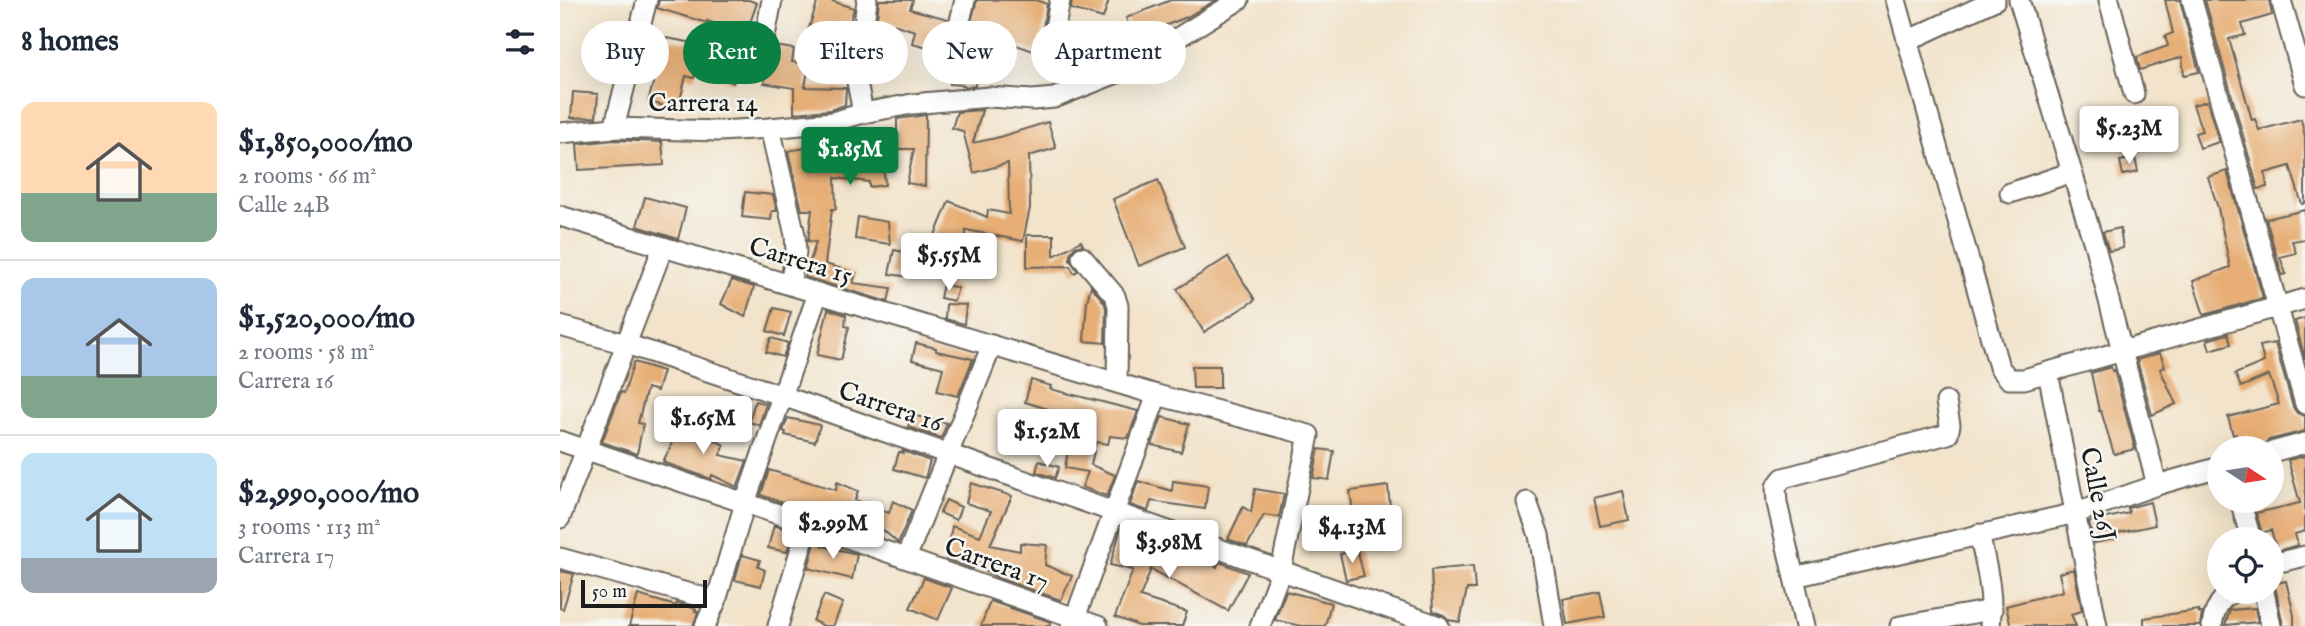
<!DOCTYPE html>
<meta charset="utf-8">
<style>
:root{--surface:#fff;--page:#f6f6f7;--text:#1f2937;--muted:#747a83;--line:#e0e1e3;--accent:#0b8043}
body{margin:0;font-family:"IM FELL English",serif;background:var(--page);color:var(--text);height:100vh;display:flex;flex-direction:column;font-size:26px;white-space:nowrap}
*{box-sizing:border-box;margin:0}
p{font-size:23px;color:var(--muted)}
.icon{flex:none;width:38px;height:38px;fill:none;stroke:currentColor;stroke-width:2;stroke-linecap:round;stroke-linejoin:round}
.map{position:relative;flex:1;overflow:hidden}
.sheet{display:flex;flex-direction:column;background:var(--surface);width:560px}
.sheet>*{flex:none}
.banner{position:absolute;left:21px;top:21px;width:665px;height:63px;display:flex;gap:14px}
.needle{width:46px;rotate:102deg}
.fabs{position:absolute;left:1647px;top:436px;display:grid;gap:14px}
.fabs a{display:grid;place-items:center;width:77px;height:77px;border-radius:50%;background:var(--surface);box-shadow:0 7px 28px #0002;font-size:35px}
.scale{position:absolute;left:21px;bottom:18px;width:126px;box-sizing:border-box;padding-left:7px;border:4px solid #1c1c1c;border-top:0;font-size:19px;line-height:24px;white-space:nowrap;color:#1c1c1c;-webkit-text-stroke:5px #f6f6f2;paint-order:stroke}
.price{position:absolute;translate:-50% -60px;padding:0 16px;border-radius:7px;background:#fff;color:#222;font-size:23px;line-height:46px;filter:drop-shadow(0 2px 4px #0008)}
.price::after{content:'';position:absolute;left:50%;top:42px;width:21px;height:16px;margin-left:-10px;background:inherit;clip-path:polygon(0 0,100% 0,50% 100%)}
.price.active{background:var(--accent);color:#fff}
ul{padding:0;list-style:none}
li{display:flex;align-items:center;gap:21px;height:175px;padding:0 21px}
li+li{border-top:2px solid var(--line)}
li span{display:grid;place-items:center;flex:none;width:196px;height:140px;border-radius:14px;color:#555}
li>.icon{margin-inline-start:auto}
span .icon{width:84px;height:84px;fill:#fffc;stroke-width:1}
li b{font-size:30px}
h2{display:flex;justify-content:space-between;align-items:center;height:84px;padding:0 21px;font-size:30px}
.pill{padding:0 24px;border-radius:32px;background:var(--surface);box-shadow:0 7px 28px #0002;font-size:24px;line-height:63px}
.pill.active{background:var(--accent);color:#fff}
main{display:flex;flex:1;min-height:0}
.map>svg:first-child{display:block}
.building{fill:#e7ae74}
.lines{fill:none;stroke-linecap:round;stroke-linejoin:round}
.minor-casing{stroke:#676259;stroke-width:23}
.minor{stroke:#fff;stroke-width:19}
.labels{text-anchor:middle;stroke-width:5;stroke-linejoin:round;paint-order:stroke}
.street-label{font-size:26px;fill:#1c1c1c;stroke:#f6f6f2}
</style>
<main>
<section class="sheet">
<h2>8 homes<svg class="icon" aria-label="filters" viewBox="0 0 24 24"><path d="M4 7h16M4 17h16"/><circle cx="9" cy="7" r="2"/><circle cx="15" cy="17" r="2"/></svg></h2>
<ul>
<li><span style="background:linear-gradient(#ffd9b3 65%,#7fa58c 0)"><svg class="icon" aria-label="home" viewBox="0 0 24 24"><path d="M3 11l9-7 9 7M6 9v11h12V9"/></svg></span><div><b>$1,850,000/mo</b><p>2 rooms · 66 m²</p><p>Calle 24B</p></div></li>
<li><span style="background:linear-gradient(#a9c7e8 70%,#7fa58c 0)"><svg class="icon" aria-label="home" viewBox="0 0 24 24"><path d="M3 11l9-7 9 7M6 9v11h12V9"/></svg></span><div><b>$1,520,000/mo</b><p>2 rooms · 58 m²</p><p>Carrera 16</p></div></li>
<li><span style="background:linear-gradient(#bfe0f5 75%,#9aa5b1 0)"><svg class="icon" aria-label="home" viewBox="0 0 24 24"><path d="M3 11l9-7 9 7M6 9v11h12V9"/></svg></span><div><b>$2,990,000/mo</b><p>3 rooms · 113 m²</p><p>Carrera 17</p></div></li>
</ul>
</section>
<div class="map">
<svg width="1745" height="626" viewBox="0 0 1745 626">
<rect width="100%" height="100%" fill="#f6f6f2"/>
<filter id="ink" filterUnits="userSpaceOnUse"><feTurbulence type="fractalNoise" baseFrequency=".0143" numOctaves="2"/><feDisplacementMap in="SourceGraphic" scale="14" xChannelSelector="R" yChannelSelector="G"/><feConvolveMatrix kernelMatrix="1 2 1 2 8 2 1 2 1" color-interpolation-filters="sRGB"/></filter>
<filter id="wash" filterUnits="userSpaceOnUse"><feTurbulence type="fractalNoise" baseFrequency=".00686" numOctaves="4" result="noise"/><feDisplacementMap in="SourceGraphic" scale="28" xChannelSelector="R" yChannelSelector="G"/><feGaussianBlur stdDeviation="1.57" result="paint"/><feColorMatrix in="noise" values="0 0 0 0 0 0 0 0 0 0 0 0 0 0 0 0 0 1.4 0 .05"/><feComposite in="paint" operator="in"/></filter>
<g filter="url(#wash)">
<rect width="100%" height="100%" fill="#f2e3ca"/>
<g id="blocks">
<g class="building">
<polygon points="99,0 189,0 197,3 186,34 147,21 147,23 97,8"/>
<polygon points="258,0 269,0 294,8 284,43 248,31"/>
<polygon points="319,0 353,0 350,9 388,19 391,29 398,33 404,32 409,29 417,0 476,0 487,4 482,34 476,52 431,36 430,39 388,33 383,51 352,43 355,31 317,19"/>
<polygon points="512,0 549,0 543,18 511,9"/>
<polygon points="611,0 656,0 627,17 604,26 606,30 576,43 566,18"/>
<polygon points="1605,0 1620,0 1639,72 1624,75 1622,57 1580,70 1577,57 1608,46 1605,36 1613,33"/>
<polygon points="1645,0 1709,0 1712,15 1682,24 1685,35 1669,39 1692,120 1695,119 1699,130 1741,119 1745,136 1745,203 1742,204 1730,166 1705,173 1707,187 1698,189"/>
<polygon points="35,26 63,31 59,55 31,50"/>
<polygon points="538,35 554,61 527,72 513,51"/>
<polygon points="95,36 139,44 182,64 173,83 137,67 134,78 126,76 118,109 88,102 97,69 88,67"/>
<polygon points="215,46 234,49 232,62 249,65 245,87 286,88 285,105 270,110 234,113 234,88 204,83 207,57 213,53"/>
<polygon points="410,64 416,65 415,86 404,87 404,85 390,84 391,66 409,67"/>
<polygon points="13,92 38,94 36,117 11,118"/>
<polygon points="1647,101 1659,142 1640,148 1635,133 1642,131 1633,105"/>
<polygon points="422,110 413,143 436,138 488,122 496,148 469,156 470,208 463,241 406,230 406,257 373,257 373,240 389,201 427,217 428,210 449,214 448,163 414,173 403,131 392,128 397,112"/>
<polygon points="366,115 365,186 347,183 354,149 322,149 325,185 309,187 309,182 275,178 276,209 272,209 265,264 296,273 293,283 331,288 328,302 245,277 256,242 248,241 252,210 242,210 228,151 275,143 274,134 284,131 284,135 337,132 337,119"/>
<polygon points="54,140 102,142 104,165 19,170 17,144"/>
<polygon points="1575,158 1578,172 1563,175 1560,161"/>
<polygon points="1667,171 1703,298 1644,315 1633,281 1670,267 1658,208 1648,177"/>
<polygon points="598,180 625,247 579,266 553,199"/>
<polygon points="185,192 213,195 217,211 212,211 211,220 182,217"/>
<polygon points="85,197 126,208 118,239 77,226"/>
<polygon points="1745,210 1745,239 1732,241 1736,253 1720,257 1726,274 1722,275 1706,219"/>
<polygon points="298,217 328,222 330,244 295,239"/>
<polygon points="1560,228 1563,248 1549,251 1543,232"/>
<polygon points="467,235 494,235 494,256 521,241 523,245 515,247 510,254 510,260 518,271 514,273 510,266 467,267"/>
<polygon points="334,250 354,254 350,277 329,274"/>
<polygon points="668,257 695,300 644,332 617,289"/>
<polygon points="172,280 194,287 185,317 161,304"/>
<polygon points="383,284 398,288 394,301 380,298"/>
<polygon points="531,286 544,302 546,308 545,343 524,341 527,301"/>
<polygon points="386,304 406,305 404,324 385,319"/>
<polygon points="214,308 231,312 224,336 207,331"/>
<polygon points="268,309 286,315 285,326 289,327 281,360 257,355"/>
<polygon points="1745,318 1745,359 1735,321"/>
<polygon points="1668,334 1671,344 1650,350 1647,340"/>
<polygon points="211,338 228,343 223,357 206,352"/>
<polygon points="356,343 376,348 376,351 413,359 398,396 377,391 383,368 352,360"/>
<polygon points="1715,343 1733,407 1737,413 1745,416 1745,431 1709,440 1701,448 1681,448 1676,434 1673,435 1668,417 1719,404 1709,375 1681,387 1675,374 1704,362 1700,346"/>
<polygon points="1600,353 1605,367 1600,369 1616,404 1592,415 1577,360"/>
<polygon points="74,362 103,371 97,391 87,388 78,423 83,424 77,454 42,442 61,392 64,393"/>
<polygon points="632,366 660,366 660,388 633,388"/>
<polygon points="1551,367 1552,371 1554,370 1575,449 1554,454 1541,411 1539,411 1531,373"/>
<polygon points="471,380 491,386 490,389 578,411 568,438 550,436 548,444 536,442 531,465 555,475 547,496 522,487 528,472 505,468 511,433 504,431 508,415 465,402"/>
<polygon points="195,401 206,404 199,425 189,422"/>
<polygon points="351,415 387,423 381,438 348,427"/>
<polygon points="602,417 629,424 621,452 592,445"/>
<polygon points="228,418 260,425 255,442 225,435 226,432 223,431"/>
<polygon points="122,422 164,445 160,455 187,461 177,487 152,475 151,479 103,462"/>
<polygon points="759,449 774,451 769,480 753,478"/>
<polygon points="343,451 370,461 365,478 334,469 339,452 343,453"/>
<polygon points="1745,456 1745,531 1735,534 1738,545 1717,551 1711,530 1702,533 1696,513 1740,503 1728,460"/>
<polygon points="479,461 499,467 495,478 476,472"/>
<polygon points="209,470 276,490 277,482 298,491 295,500 329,513 333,501 352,510 338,543 321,528 319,536 294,527 271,514 270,519 201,495"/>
<polygon points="578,481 612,491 613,481 648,486 645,509 591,501 588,511 570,505"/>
<polygon points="411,483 452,496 430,545 460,551 460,543 487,545 485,565 512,576 501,600 438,578 414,565 413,569 386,559 392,526 420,536 431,511 406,503"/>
<polygon points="828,486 831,516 794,520 790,491"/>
<polygon points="695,489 724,494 719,517 704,515 687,546 668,539 683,507 691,512"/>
<polygon points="1063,491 1069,520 1040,526 1034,498"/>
<polygon points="386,500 401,507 396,520 380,513"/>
<polygon points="1590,502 1595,525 1554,534 1555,539 1534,543 1529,522 1569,513 1568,508"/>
<polygon points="214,525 233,532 227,552 208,548"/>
<polygon points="561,528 581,535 580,540 609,546 610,545 626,550 657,567 659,562 688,573 668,611 591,569 580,597 627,612 622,626 579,626 555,617 573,570 550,565"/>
<polygon points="256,540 264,542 263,546 297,554 292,579 248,568"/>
<polygon points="797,550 804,576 786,580 780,554"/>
<polygon points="182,555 200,560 198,567 205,570 201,586 175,580"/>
<polygon points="913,566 915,589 907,589 900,622 889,620 884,615 873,611 871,570"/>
<polygon points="1514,569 1522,611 1511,614 1516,626 1451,626 1446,606 1503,591 1499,573"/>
<polygon points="0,571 14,574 3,609 0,608"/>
<polygon points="364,578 392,588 378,620 350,608"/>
<polygon points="1726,581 1734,615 1734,626 1723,626 1716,590 1713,584"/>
<polygon points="726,591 771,603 765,626 741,626 715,620"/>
<polygon points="1040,592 1045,617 1007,624 1003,599"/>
<polygon points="78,595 116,606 117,603 136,609 135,611 138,612 133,626 69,626"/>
<polygon points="264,595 283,603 273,626 264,626 253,621"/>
<polygon points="430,601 491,622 489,626 421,626"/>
<polygon points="1695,608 1698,622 1665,625 1670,610"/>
<polygon points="1639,610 1639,613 1642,613 1640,626 1584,626 1584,618"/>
</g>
</g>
</g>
<g filter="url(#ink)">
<use href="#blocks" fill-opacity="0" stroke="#676259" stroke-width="2"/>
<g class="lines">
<g class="minor-casing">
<g id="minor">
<polyline points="1336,0 1439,367 1449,379 1464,379 1745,299"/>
<polyline points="1459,0 1535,247 1597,485"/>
<polyline points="1549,0 1574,94"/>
<polyline points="1632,0 1745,404"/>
<polyline points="1721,0 1745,85"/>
<polyline points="400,21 405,0"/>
<polyline points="494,33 500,0"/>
<polyline points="1347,41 1435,0"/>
<polyline points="203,46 212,0"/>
<polyline points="303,113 297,82 307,0"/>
<polyline points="54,128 87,0"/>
<polyline points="210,128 235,235 236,252 230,284"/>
<polyline points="0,133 54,128 159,131 210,128 272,122 303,113 352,104 429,97 473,100 494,98 567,69 679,0"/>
<polyline points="1450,193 1512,172"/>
<polyline points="0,216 597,395 749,435 721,570 700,626"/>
<polyline points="522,257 555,296 558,306 557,382"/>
<polyline points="0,326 66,344 223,396 879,626"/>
<polyline points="1488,372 1537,626"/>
<polyline points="0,441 248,524 538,626"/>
<polyline points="1712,452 1745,443"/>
<polyline points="1680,500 1691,539"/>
<polyline points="967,502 979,535 994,626"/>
<polyline points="0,518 103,247"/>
<path d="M1419,534c7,31 15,59 11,92"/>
<polyline points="0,558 156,601"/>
<polyline points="346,558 432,345"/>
<polyline points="1724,561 1745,556"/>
<polyline points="1234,577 1516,513 1597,485 1659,467"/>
<polyline points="1704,592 1711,626"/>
<polyline points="145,626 156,601 185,503 258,293"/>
<polyline points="218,626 248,524"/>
<polyline points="512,626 597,395"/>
<polyline points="1245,626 1217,503 1216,487 1223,478 1388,434 1390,425 1386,402"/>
<polyline points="1340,626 1432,610"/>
<path d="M1652,626c2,-15 7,-28 22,-34"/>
</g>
</g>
<use href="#minor" class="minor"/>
</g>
</g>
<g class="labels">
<g class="street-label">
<text x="143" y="111">Carrera 14</text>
<text transform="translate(241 260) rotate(17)" y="9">Carrera 15</text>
<text transform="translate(331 406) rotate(19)" y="9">Carrera 16</text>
<text transform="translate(1539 494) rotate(79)" y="9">Calle 26J</text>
<text transform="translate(437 563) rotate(20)" y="9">Carrera 17</text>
</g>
</g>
</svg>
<div class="fabs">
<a><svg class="needle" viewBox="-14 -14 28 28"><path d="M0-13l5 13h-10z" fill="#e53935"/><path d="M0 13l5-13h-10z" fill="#747a83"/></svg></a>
<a><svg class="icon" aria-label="locate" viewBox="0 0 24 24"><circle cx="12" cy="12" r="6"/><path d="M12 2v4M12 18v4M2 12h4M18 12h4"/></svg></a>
</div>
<div class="scale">50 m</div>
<b class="price" style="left:1569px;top:166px">$5.23M</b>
<b class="price active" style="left:290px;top:187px">$1.85M</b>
<b class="price" style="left:389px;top:293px">$5.55M</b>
<b class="price" style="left:143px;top:456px">$1.65M</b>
<b class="price" style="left:487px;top:469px">$1.52M</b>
<b class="price" style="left:273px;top:561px">$2.99M</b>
<b class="price" style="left:792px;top:565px">$4.13M</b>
<b class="price" style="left:609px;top:580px">$3.98M</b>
<div class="banner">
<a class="pill">Buy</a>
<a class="pill active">Rent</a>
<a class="pill">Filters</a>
<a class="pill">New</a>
<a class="pill">Apartment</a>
</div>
</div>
</main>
